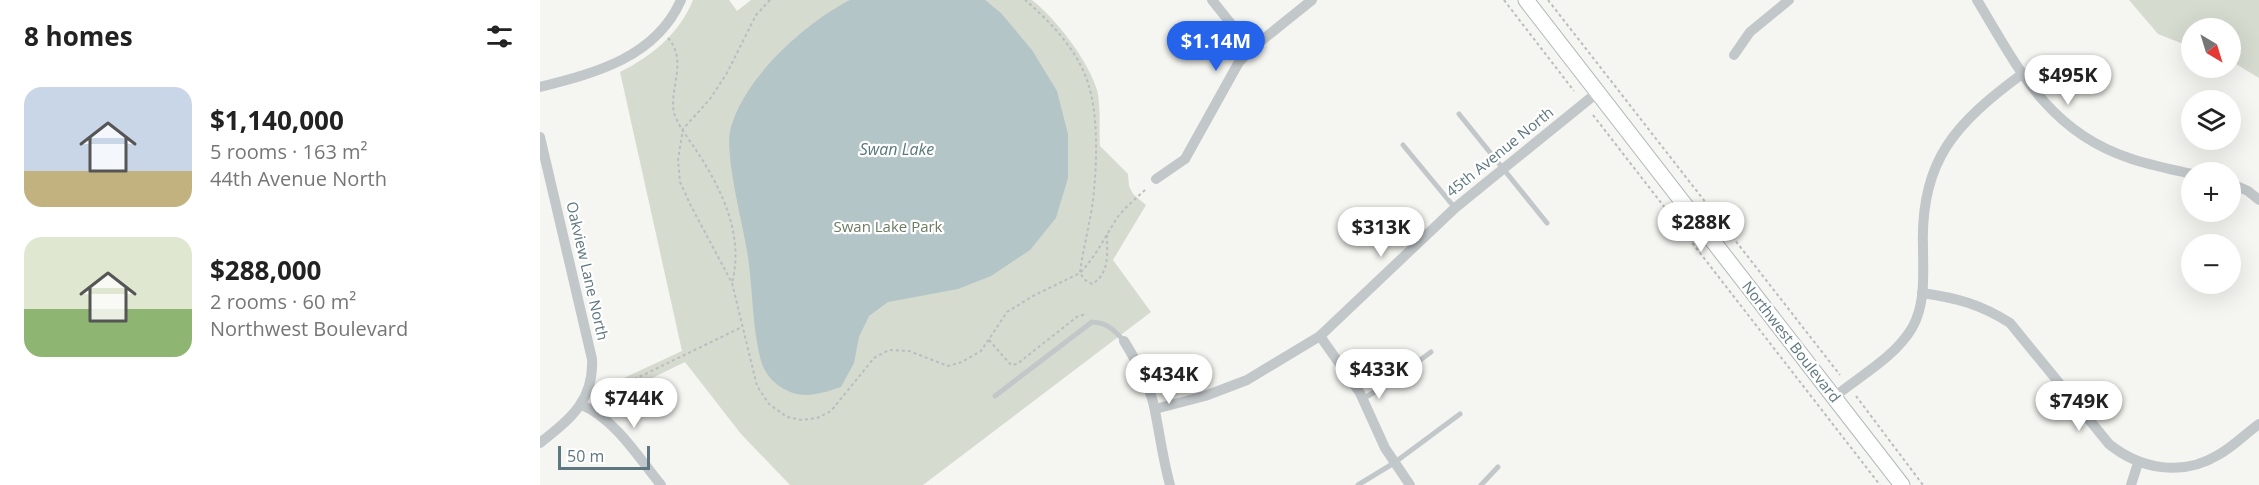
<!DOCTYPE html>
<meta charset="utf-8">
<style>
:root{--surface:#fff;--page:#f2f2f2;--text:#222;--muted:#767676;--accent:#2563eb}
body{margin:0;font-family:"Open Sans",sans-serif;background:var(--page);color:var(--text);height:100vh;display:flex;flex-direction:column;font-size:22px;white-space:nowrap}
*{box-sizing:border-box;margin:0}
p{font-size:20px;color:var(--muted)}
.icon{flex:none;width:33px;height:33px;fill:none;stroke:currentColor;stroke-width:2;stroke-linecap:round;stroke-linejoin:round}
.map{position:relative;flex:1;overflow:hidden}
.drawer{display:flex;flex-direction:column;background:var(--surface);width:540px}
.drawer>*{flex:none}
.needle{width:39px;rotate:142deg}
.buttons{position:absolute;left:1641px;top:18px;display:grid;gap:12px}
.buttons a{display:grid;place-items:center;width:60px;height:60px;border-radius:50%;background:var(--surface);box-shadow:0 6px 24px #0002;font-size:30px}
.scale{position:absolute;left:18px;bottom:15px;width:92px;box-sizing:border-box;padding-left:6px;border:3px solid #5e767f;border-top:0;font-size:16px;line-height:21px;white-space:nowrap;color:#5e767f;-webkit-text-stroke:4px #fff;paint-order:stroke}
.price{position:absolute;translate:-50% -51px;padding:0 14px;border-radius:21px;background:#fff;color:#222;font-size:20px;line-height:39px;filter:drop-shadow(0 2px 3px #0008)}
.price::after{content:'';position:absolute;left:50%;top:36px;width:18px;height:14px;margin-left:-9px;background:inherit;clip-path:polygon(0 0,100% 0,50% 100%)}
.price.selected{background:var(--accent);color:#fff}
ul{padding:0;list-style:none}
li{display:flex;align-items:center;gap:18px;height:150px;padding:0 24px}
li span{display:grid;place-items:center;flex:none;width:168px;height:120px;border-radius:18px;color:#555}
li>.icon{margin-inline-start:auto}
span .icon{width:72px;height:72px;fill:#fffc;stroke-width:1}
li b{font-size:26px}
h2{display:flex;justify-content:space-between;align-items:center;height:72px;padding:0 24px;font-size:26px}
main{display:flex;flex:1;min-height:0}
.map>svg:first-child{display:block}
.green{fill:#d6dbd0}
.water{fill:#b3c5c7}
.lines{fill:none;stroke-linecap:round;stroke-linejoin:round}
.secondary-casing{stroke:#afb8bb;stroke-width:17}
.path{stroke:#b9bdbf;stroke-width:2;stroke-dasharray:3 3;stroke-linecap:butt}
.service{stroke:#c2c7ca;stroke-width:5}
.minor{stroke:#c2c7ca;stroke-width:10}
.secondary{stroke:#fff;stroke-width:15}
.labels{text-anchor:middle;stroke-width:4.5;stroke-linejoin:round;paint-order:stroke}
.street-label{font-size:15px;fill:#5e767f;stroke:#fff}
.park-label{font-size:15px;fill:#6b7b61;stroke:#fff}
.water-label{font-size:16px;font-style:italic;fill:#58777b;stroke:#fff}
</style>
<main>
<section class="drawer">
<h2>8 homes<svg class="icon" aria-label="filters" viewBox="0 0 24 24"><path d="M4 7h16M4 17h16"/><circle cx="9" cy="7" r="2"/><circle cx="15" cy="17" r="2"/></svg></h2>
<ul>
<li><span style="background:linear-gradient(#c9d6e8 70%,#c2b280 0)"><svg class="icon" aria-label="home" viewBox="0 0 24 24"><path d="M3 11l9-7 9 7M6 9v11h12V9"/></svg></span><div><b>$1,140,000</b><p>5 rooms · 163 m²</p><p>44th Avenue North</p></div></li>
<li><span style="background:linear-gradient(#dfe7d0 60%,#8fb573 0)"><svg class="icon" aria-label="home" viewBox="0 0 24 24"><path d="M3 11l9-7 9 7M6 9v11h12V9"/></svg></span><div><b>$288,000</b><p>2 rooms · 60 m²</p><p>Northwest Boulevard</p></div></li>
</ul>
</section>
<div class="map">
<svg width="1719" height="485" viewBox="0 0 1719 485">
<rect width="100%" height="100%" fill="#f5f5f1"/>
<g class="green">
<path d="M153,0h36l8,11 14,-11h281c24,19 56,60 65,90 4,15 2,40 3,56l28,28 1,12 4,8 13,11 -33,55 38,52 -228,173h-133l-49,-51 -56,-72 -84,41 -4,-7 1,-6 84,-39 -62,-279c31,-15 60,-39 73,-72z"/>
<polygon points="1589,0 1719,0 1719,78 1691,61 1690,28 1652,28 1651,47 1618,34"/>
</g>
<path class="water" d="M310,0h135l16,13 31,37 25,41 11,43v44l-12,40 -26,32 -39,26 -33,13 -70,13 -19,14 -10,21 -5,26 -13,24c-26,9 -46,14 -68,-6 -5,-5 -10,-13 -12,-20 -9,-33 -8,-70 -13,-104 -4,-30 -25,-104 -17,-130 14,-50 74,-104 119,-127z"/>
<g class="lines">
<g class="secondary-casing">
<polyline id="secondary" points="986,0 1362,485"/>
</g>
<g class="path">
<path d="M230,0l-14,15 -29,58 -17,26 -27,30 -5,31 2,22 11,24 41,77 25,103 12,18 18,13 15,3 15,-2 14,-7 43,-53 15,-8 20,1 39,15 14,-4 19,-11 26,-39 26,-16 47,-23c3,-25 10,-49 13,-73 4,-36 6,-86 -6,-120 -11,-31 -37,-59 -62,-80"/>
<polyline points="964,0 1034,91"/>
<polyline points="1008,0 1300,375"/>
<path d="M128,38c22,24 -3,57 8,80 5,12 15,24 22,35 25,39 46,83 34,130"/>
<polyline points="1053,115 1340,485"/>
<path d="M567,235c0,18 3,39 -15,49l-7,-4 -5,-7c16,-17 25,-36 37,-55 8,-11 21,-21 30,-30"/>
<polyline points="449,340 471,365 477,364 538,316 547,314"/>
<polyline points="1316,396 1383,485"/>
<polyline points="58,400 66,393 202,327"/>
</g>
<g class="service">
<polyline points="919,114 1007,223"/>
<polyline points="863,145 915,208"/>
<path d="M455,396l97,-74c16,1 22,8 32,19"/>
<polyline points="823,399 849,383 891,352"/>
<polyline points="818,485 854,463 920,414"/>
<polyline points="941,485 958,467"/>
</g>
<g class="minor">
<polyline points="672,0 711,49"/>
<path d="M1437,0c41,68 71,131 152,158 20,7 41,11 63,16"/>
<polyline points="1194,55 1210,32 1249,0"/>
<path d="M0,87c56,-14 116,-30 141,-87"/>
<path d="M0,137l52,222c2,42 -22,60 -52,84"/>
<polyline points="616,179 645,159 699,62 711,49 772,0"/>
<polyline points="1690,183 1708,191 1719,200"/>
<path d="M1382,293c35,5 58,11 88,30l99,121c31,25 73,33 109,11 15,-8 27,-21 41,-31"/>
<polyline points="780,336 820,393 845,448 870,485"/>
<path d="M584,341c13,21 27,46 31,70 5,25 8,49 15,74"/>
<path d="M1294,397c26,-21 61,-40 78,-69 14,-24 11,-54 11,-81 -3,-87 33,-124 99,-173"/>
<path d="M42,405c34,15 56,52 79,80"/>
<polyline points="615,409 665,396 707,380 780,336 915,208 1058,92"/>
<polyline points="1591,485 1598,463"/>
</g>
<use href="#secondary" class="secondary"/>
</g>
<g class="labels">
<g class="street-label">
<text transform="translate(960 152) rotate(-39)" y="5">45th Avenue North</text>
<text transform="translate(47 271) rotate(77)" y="5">Oakview Lane North</text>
<text transform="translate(1251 342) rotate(52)" y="5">Northwest Boulevard</text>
</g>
<g class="park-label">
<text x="348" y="232">Swan Lake Park</text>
</g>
<g class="water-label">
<text x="357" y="155">Swan Lake</text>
</g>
</g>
</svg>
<div class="buttons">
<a><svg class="needle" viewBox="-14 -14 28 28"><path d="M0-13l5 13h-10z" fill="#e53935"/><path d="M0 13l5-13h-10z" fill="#767676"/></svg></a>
<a><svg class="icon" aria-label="layers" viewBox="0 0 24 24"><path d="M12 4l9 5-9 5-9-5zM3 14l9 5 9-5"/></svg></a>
<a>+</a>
<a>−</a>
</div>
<div class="scale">50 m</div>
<b class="price selected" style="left:676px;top:72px">$1.14M</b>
<b class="price" style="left:1528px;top:106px">$495K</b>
<b class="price" style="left:1161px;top:253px">$288K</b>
<b class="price" style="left:841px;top:258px">$313K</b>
<b class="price" style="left:839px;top:400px">$433K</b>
<b class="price" style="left:629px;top:405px">$434K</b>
<b class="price" style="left:94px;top:429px">$744K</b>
<b class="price" style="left:1539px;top:432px">$749K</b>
</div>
</main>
